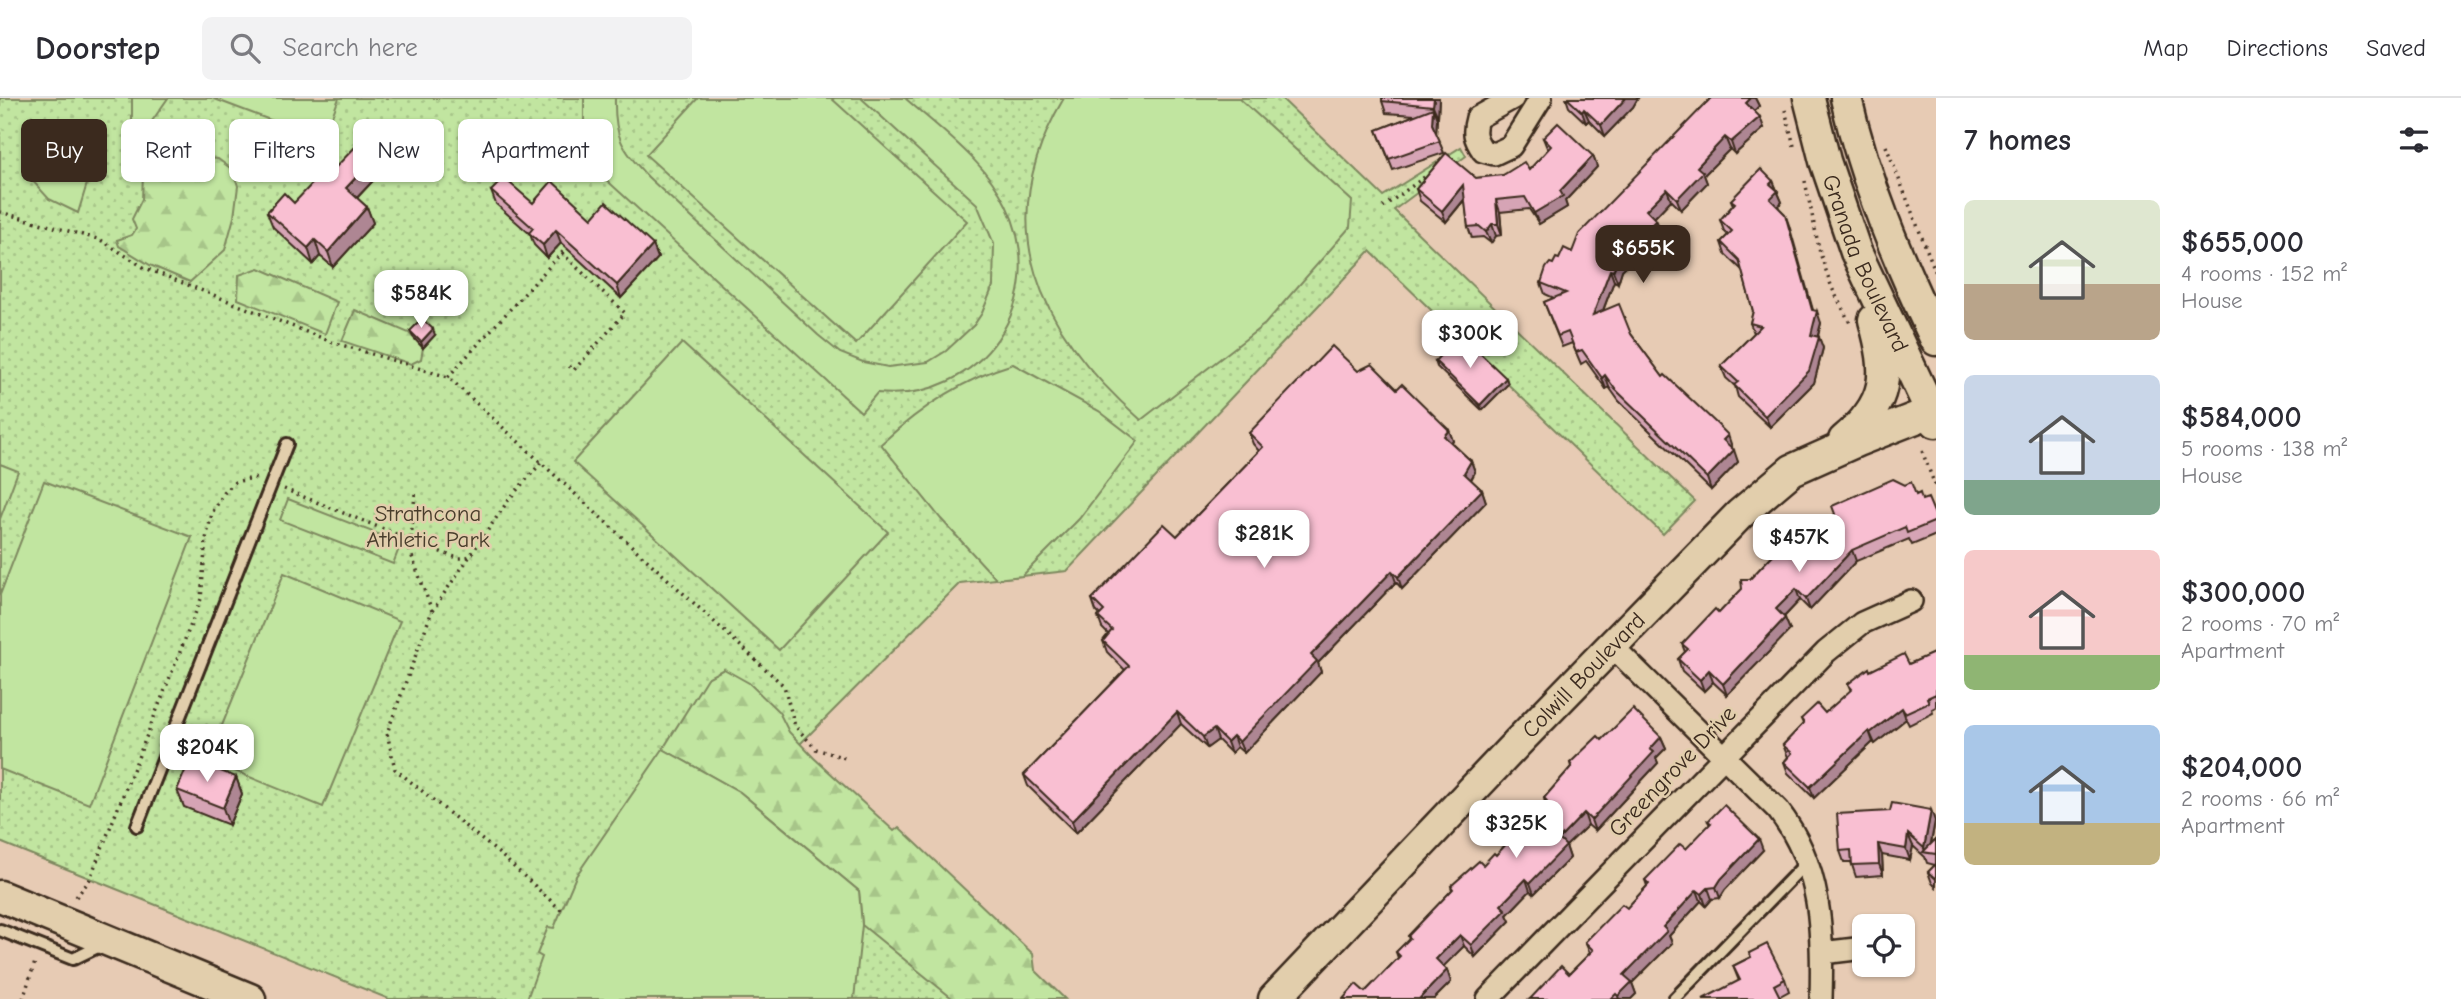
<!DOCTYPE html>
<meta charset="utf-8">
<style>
:root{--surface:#fff;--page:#f2f2f3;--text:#2b2b33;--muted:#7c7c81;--line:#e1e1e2;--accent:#3b2a1e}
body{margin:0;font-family:"Comic Neue",sans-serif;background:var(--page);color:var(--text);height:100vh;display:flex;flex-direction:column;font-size:26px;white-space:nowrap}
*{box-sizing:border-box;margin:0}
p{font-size:23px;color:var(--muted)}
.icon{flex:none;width:38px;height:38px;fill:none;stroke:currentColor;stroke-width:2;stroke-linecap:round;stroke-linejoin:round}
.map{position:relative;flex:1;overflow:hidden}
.side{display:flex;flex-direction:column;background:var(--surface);width:525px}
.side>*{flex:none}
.banner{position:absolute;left:21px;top:21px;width:665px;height:63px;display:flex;gap:14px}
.tools{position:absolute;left:1852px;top:816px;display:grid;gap:14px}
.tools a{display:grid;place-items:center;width:63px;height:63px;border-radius:10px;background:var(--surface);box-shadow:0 2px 5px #0004;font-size:35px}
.price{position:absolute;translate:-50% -60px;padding:0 16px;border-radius:14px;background:#fff;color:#222;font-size:23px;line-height:46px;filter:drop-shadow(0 2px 4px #0008)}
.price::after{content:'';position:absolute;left:50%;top:42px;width:21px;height:16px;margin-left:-10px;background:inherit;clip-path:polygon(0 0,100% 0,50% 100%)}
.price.selected{background:var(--accent);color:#fff}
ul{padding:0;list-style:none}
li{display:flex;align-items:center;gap:21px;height:175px;padding:0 28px}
li span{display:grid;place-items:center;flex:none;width:196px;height:140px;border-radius:10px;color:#555}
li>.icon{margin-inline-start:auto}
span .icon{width:84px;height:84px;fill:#fffc;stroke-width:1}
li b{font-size:30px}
h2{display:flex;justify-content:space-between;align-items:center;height:84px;padding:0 28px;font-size:30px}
.pill{padding:0 24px;border-radius:10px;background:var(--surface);box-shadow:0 2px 5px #0004;font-size:24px;line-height:63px}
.pill.selected{background:var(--accent);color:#fff}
header{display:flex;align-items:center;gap:42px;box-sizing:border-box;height:98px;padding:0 35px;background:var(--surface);border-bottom:2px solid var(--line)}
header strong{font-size:33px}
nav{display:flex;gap:38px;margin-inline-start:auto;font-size:24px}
.search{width:490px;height:63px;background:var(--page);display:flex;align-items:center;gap:18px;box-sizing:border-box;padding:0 24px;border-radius:10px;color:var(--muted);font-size:26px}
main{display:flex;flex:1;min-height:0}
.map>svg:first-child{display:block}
.green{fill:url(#green-dots);stroke:#7e885f;stroke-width:2}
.forest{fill:url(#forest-firs);stroke:#7e885f;stroke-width:2}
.pitch{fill:#c1e5a0;stroke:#7e885f;stroke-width:2}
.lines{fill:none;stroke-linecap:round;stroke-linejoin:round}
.lane-casing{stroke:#3b2a1e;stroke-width:16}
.street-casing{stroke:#3b2a1e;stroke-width:26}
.secondary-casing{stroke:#3b2a1e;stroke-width:35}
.path{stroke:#3b2a1e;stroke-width:3.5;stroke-dasharray:2 5;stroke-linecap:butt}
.lane{stroke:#e2ceac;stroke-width:10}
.street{stroke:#e2ceac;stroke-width:21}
.secondary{stroke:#e2ceac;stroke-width:30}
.wall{fill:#d6a4b5;stroke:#3b2a1e;stroke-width:2}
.shaded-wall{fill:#ae8693;stroke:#3b2a1e;stroke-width:2}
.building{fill:#f9bfd2;stroke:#3b2a1e;stroke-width:2}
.labels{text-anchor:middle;stroke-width:5;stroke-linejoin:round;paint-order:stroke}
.street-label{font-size:23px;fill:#3b2a1e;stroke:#e2ceac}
.park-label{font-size:23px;fill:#483d2b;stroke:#e2ceac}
</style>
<header>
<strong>Doorstep</strong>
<div class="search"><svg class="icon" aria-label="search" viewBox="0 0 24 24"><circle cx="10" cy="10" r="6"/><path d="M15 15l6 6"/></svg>Search here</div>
<nav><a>Map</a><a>Directions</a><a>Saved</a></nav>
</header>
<main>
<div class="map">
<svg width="1936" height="901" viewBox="0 0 1936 901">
<defs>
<pattern id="green-dots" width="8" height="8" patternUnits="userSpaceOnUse" patternTransform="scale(1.75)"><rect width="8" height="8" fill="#c1e5a0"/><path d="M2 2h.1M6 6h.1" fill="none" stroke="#a7c589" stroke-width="1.8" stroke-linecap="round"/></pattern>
<pattern id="forest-firs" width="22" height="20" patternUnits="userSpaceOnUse" patternTransform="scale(1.75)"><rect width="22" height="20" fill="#c1e5a0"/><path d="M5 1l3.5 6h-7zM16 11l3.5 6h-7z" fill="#a7c589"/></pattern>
</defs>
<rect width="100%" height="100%" fill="#e7cbb4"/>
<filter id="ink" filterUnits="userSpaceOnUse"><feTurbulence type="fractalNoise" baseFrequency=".0143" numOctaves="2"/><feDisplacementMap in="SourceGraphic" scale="14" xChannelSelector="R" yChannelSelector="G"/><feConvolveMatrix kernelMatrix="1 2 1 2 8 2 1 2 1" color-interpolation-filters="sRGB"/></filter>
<g filter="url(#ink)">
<polygon class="green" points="0,0 1281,0 1383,98 1461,49 1466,58 1394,112 1695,403 1663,436 1370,153 1067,473 960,485 793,653 1045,901 389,901 0,744"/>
<g class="forest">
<polygon points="166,57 218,61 233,72 238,88 234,119 225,152 190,184 150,167 119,148 117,142 132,137 136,131 132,121 142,101 143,76 152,61"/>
<polygon points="259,170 337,204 325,236 238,201 239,177"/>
<polygon points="355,212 409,235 423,250 421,261 411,266 342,243"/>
<polygon points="724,571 749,585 779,614 789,634 814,660 894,733 899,729 1033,856 1035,872 1065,901 953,901 862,827 859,793 740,694 663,651 707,580"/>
</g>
<g class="pitch">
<polygon points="132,0 168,0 134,49 132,48"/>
<polygon points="212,0 339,0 323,42"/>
<path d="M584,0h31c-1,39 7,51 33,79l170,158 22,18 23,9 25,5 40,-5 18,-11 28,-26 8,-12 11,-27 1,-42 -17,-40 -116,-106h44c36,32 80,63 101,107 47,94 -25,199 -129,188l-16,19 -293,-267 16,-19z"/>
<polygon points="698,0 831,0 967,123 856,246 646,57"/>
<path d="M1064,0h175l113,103 -2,26 -85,97 -124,96c-103,-90 -153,-194 -77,-322z"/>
<polygon points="95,38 99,39 100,43 78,115 49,101 30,80"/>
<polygon points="682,245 888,434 779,552 573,364"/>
<path d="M1013,266l86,47 39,30 -59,78 -57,57 -26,3 -55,-60 -60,-75c39,-36 82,-65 132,-80z"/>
<polygon points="0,366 18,373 0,421"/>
<polygon points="44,383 192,439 89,706 0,671 0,497"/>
<polygon points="288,401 401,445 393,466 280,422"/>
<polygon points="284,475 400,523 323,709 208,662"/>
<polygon points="663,651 740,694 859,793 862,827 854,901 527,901 542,859 537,856 548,829 554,830 576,778"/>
</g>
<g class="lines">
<g class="lane-casing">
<g id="lane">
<polyline points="137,728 287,346"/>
<polyline points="0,832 73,861 104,846"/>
<polyline points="1674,901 1806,765"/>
</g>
</g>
<g class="street-casing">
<g id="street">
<path d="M1513,0l-36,20c-4,14 -3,20 6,33l11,3 17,-8 30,-48"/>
<path d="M1613,549l165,163c44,57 45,120 43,189"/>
<polyline points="1822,855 1864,850"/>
<polyline points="1488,901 1826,554 1862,525 1911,503"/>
</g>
</g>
<g class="secondary-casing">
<g id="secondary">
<path id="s1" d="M1809,0l16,63 31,91 80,170"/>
<path d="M1846,0c19,84 53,164 90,242"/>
<path d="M1844,342c46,-38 45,-66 30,-120"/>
<polyline points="0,798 250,901"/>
<path id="s2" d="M1274,901l244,-257 222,-228 52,-44 65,-29 79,-31"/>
</g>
</g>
<g class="path">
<polyline points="1785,12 1795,52"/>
<polyline points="1886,48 1936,175"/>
<polyline points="1805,83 1820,155 1832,190 1850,225"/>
<polyline points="1383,109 1430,75"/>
<polyline points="0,114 101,142 145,170 332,244 448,279 784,588 795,628 816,651 845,660"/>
<polyline points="562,155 625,215 574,272 568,267"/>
<polyline points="448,279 569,147"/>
<polyline points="1922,353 1936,390"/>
<polyline points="541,365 510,400 432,513 387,635 395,671 502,758 562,813"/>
<path d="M284,391l159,64c12,4 20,9 30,0"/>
<polyline points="415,396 410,453 432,513"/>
<polyline points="76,799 89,783 201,501 206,441 212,415 224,395 235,384 253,380 257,381"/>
<polyline points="23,901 36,861"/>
</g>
<use href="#lane" class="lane"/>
<use href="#street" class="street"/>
<use href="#secondary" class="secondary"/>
</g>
<g class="wall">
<polygon points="1382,0 1439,0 1438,19 1437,19 1436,36 1444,55 1393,72 1377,32 1415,17 1386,15 1382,3"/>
<polygon points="1566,0 1638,0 1633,9 1605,38 1589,22 1586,25 1569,9"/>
<polygon points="1711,0 1755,0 1759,8 1754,13 1764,30 1735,56 1730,51 1704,77 1707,85 1681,112 1671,102 1654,120 1656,122 1661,133 1622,172 1618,185 1614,183 1603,213 1631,236 1663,279 1732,349 1731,350 1738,364 1711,392 1619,303 1609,289 1606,291 1586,263 1581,266 1572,245 1562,249 1544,204 1554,200 1545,196 1541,185 1553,166 1559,161 1572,154"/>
<polygon points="1543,40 1593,58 1597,69 1565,103 1567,109 1539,126 1529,111 1500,114 1502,137 1496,138 1491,145 1483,139 1472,140 1468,129 1465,101 1446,124 1420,103 1416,91 1476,80 1503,77 1529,72 1548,52"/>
<polygon points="377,57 383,72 357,100 367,109 373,125 333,169 320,158 313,166 273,129 267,114 294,105 330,75"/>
<polygon points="1773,83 1782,104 1778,109 1785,116 1789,127 1813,212 1821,225 1818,238 1823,250 1814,285 1770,329 1738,299 1735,288 1726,280 1721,268 1754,235 1750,225 1753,213 1742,172 1725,156 1721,144 1728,137 1724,133 1720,122 1733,107 1731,102"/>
<polygon points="491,93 533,105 592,120 653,147 658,160 621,200 561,145 547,160 534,147 530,136 496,106"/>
<polygon points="410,233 435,237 423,250 413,239"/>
<polygon points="1435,263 1506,280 1508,286 1482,312 1437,269"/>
<polygon points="1358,273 1397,291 1449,332 1453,343 1452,345 1471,363 1475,374 1471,382 1482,392 1486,404 1402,491 1396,484 1318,565 1321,574 1244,655 1237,649 1231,655 1218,642 1207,650 1181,626 1076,735 1028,688 1024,677 1125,572 1107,554 1103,543 1108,536 1102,530 1098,519 1100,517 1096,513 1092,501 1177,438 1259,353 1253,346 1249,335"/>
<polygon points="1916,397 1922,402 1936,419 1936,437 1912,447 1909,441 1856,463 1810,512 1800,502 1784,519 1790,532 1727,597 1713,584 1704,593 1682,573 1678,561 1685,554 1682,546 1719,515 1742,491 1750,481 1787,442 1786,439 1819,433"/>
<polygon points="1936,554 1936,609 1932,611 1933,615 1909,627 1906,621 1875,646 1873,644 1814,700 1788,675 1784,664 1788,659 1783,647 1803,626 1801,621 1825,615 1851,593 1848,586 1870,573 1909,566"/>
<polygon points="1661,639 1666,650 1656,660 1658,665 1595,733 1588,727 1566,748 1570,760 1534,796 1530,793 1507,817 1510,823 1475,859 1464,848 1443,868 1451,884 1434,901 1343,901 1365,894 1398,860 1396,854 1409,842 1408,838 1452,792 1451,788 1483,767 1496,757 1545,705 1544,700 1571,669 1570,665 1602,642"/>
<polygon points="236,679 242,696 229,727 184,709 177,692"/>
<polygon points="1931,712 1935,723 1931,746 1936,741 1936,789 1932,785 1928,774 1935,767 1927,765 1925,759 1913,748 1910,762 1882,757 1883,777 1856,779 1851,764 1844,764 1840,753"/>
<polygon points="1708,723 1763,752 1725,792 1720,800 1712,801 1706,808 1701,803 1669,838 1672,845 1632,885 1636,896 1631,901 1530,901 1569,876 1590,855 1585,844 1627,810 1647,788 1645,782 1686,751 1710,727"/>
<polygon points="1749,855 1785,881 1789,893 1780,898 1739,883 1733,868 1751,859"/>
</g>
<g class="shaded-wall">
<polygon points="1434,0 1439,0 1438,19 1433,8"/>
<polygon points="1626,0 1638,0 1633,9 1605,38 1601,27"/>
<polygon points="1751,0 1755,0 1759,8 1750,17 1746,5"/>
<polygon points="1433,10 1437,21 1436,37 1432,26"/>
<polygon points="1584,11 1589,22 1586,25 1582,14"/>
<polygon points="1760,19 1764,30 1735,56 1731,44"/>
<polygon points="1725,39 1730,51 1704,77 1707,85 1681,112 1677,101 1697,69"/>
<polygon points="377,57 383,72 352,105 346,90"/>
<polygon points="1593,58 1597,69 1565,103 1567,109 1539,126 1534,115 1560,93"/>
<polygon points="1773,83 1782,104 1774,112 1770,101 1770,86"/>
<polygon points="1463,87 1467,98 1446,124 1442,113"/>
<polygon points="1667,91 1671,102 1651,123 1646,112"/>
<polygon points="1496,102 1500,114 1502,137 1498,126"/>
<polygon points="367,109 373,125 333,169 328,154"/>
<polygon points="1785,116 1815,221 1817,213 1821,225 1815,248 1811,237 1812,212"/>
<polygon points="1656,122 1661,133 1622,172 1618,185 1613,173 1618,161"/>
<polygon points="1492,126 1496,138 1491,145 1486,134"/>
<polygon points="556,132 561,145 547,160 543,147"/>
<polygon points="315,142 320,158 313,166 308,150"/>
<polygon points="653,147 658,160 621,200 617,187"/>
<polygon points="1610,172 1614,183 1597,228 1593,217"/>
<polygon points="433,231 435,237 423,250 421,244"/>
<polygon points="1819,239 1823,250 1814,285 1770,329 1765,318"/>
<polygon points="1605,277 1609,289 1606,291 1602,280"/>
<polygon points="1506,280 1508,286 1482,312 1480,307"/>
<polygon points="1449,332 1453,343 1448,349 1444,338"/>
<polygon points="1728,337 1732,349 1727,353 1723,342"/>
<polygon points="1734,352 1738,364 1711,392 1707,380"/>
<polygon points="1471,363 1475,374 1468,386 1464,375"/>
<polygon points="1482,392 1486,404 1402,491 1398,479"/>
<polygon points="1852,452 1856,463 1810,512 1806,501"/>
<polygon points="1392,473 1396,484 1318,565 1321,574 1244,655 1239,644 1311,557"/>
<polygon points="1796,491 1800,502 1780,523 1776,511"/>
<polygon points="1785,520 1790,532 1727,597 1723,586"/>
<polygon points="1709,572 1713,584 1704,593 1700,582"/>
<polygon points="1902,610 1906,621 1875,646 1870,635"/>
<polygon points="1177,614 1181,626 1076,735 1072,723"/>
<polygon points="1214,631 1218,642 1207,650 1203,639"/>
<polygon points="1869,633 1873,644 1814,700 1810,689"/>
<polygon points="1233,638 1237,649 1231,655 1227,644"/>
<polygon points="1661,639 1666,650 1656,660 1658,665 1595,733 1591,722 1650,651"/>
<polygon points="236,679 242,696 229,727 223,710"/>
<polygon points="1931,712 1935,723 1929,755 1925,754 1924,750"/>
<polygon points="1584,715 1588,727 1566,748 1570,760 1534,796 1530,785 1559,741"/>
<polygon points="1908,736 1913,748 1910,762 1906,751"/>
<polygon points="1759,741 1763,752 1725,792 1720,800 1716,789 1721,781"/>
<polygon points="1878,746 1882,757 1883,777 1879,766"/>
<polygon points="1526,781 1530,793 1507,817 1510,823 1475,859 1471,847 1501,807"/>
<polygon points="1708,790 1712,801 1706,808 1702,796"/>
<polygon points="1697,792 1701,803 1669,838 1672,845 1632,885 1636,896 1631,901 1619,901 1618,898 1624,877 1663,829"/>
<polygon points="1460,837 1464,848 1440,872 1436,861"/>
<polygon points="1447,872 1451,884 1434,901 1419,901"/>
</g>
<g class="building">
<polygon points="1382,0 1434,0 1433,8 1382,3"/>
<polygon points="1567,0 1626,0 1601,27 1584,11 1582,14"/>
<polygon points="1711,0 1751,0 1746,5 1760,19 1731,44 1725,39 1697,69 1703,74 1677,101 1667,91 1646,112 1656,122 1618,161 1613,173 1610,172 1593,217 1619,206 1631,236 1663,279 1665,277 1716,325 1728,337 1723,342 1734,352 1707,380 1615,291 1605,277 1602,280 1582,252 1576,254 1568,234 1558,238 1544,204 1566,195 1541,185 1546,170 1550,165 1553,166 1556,160 1559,161 1564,150 1572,154 1579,136"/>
<polygon points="1433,10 1432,26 1440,43 1389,61 1377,32"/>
<polygon points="1558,25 1593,58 1560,93 1563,98 1534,115 1525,99 1496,102 1498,126 1492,126 1486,134 1479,128 1468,129 1463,87 1442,113 1416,91 1446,55 1476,80 1503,77 1524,64 1529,72 1551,48 1543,40"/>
<polygon points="361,43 377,57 346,90 367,109 328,154 315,142 308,150 267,114 284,95 294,105 326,71 330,75"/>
<polygon points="1761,71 1773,83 1770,86 1778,93 1770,101 1785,116 1812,212 1817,213 1811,237 1819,239 1809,273 1765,318 1734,287 1738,284 1721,268 1761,228 1750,225 1753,213 1739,162 1721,144 1732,133 1720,122 1735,105 1731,102"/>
<polygon points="504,80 533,105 552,83 592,120 606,104 653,147 617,187 556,132 543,147 529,135 533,130 491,93"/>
<polygon points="422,221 433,231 421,244 410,233"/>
<polygon points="1460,236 1506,280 1480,307 1435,263"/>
<polygon points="1332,248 1358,273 1372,266 1397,291 1402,286 1449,332 1444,338 1471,363 1464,375 1482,392 1398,479 1392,473 1311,557 1317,563 1239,644 1233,638 1227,644 1214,631 1203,639 1177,614 1072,723 1024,677 1129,568 1103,543 1112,532 1098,519 1104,513 1092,501 1164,426 1177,438 1263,349 1249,335"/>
<polygon points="1893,381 1905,387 1911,384 1916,397 1920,395 1922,402 1928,400 1936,419 1936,423 1907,435 1905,429 1852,452 1806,501 1796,491 1776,511 1785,520 1723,586 1709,572 1700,582 1678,561 1688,551 1682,546 1715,511 1719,515 1742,491 1741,481 1750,481 1788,441 1786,439 1805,420 1819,433 1835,416 1832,408"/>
<polygon points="1936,554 1936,596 1927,600 1929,604 1905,615 1902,610 1870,635 1869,633 1810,689 1784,664 1792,655 1783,647 1804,625 1801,621 1817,606 1825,615 1852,591 1848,586 1869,570 1870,573 1904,556 1909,566"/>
<polygon points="1633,611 1661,639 1650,651 1654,654 1591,722 1584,715 1559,741 1566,748 1530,785 1526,781 1501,807 1506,812 1471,847 1460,837 1436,861 1447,872 1419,901 1343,901 1356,886 1365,894 1400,858 1396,854 1410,840 1408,838 1453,791 1451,788 1479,763 1483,767 1494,755 1496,757 1547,703 1544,700 1572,668 1570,665 1598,638 1602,642"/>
<polygon points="190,661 236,679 223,710 177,692"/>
<polygon points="1892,705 1931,712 1924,750 1908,736 1906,751 1878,746 1879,766 1852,767 1851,752 1840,753 1837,716 1890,713"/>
<polygon points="1724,707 1759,741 1721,781 1716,789 1708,790 1702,796 1697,792 1663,829 1667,833 1624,877 1632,884 1618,898 1616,896 1611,901 1530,901 1561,868 1569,876 1593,852 1585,844 1622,806 1627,810 1649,786 1645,782 1680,746 1686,751 1711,725 1708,723"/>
<polygon points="1936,741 1936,756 1923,754"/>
<polygon points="1936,766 1936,781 1928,774"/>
<polygon points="1767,846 1785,881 1774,887 1781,901 1703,901 1740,882 1733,868 1751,859 1749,855"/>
</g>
</g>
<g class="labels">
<g class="street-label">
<text dy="8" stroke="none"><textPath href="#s1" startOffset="175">Granada Boulevard</textPath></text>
<text dy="8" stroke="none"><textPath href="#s2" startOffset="448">Colwill Boulevard</textPath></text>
<text transform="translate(1672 673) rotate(-46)" y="8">Greengrove Drive</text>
</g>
<g class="park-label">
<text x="428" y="423">Strathcona<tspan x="428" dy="26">Athletic Park</tspan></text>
</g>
</g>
</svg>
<div class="tools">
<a><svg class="icon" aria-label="locate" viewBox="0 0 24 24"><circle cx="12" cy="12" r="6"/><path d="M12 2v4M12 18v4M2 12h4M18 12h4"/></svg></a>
</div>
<b class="price selected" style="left:1643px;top:187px">$655K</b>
<b class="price" style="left:421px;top:232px">$584K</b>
<b class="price" style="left:1470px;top:272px">$300K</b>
<b class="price" style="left:1264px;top:472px">$281K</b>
<b class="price" style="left:1799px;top:476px">$457K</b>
<b class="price" style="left:207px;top:686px">$204K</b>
<b class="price" style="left:1516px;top:762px">$325K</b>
<div class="banner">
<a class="pill selected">Buy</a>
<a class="pill">Rent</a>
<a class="pill">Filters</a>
<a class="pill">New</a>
<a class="pill">Apartment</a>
</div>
</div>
<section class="side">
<h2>7 homes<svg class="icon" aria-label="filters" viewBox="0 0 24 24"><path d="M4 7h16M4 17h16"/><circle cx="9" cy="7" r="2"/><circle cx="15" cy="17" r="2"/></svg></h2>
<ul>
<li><span style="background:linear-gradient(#dfe7d0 60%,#b9a48a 0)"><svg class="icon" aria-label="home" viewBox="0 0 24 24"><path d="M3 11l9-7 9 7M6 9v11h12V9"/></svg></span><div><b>$655,000</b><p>4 rooms · 152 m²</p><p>House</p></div></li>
<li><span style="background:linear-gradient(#c9d6e8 75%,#7fa58c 0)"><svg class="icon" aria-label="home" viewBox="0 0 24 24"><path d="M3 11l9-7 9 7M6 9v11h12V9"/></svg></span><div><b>$584,000</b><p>5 rooms · 138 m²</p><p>House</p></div></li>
<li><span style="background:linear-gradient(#f6c9c9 75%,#8fb573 0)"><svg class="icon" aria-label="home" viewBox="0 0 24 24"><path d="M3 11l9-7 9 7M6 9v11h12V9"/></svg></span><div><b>$300,000</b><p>2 rooms · 70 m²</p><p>Apartment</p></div></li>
<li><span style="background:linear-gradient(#a9c7e8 70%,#c2b280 0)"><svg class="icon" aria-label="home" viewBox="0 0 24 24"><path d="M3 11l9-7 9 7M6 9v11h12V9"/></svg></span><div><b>$204,000</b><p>2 rooms · 66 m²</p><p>Apartment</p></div></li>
</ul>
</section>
</main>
